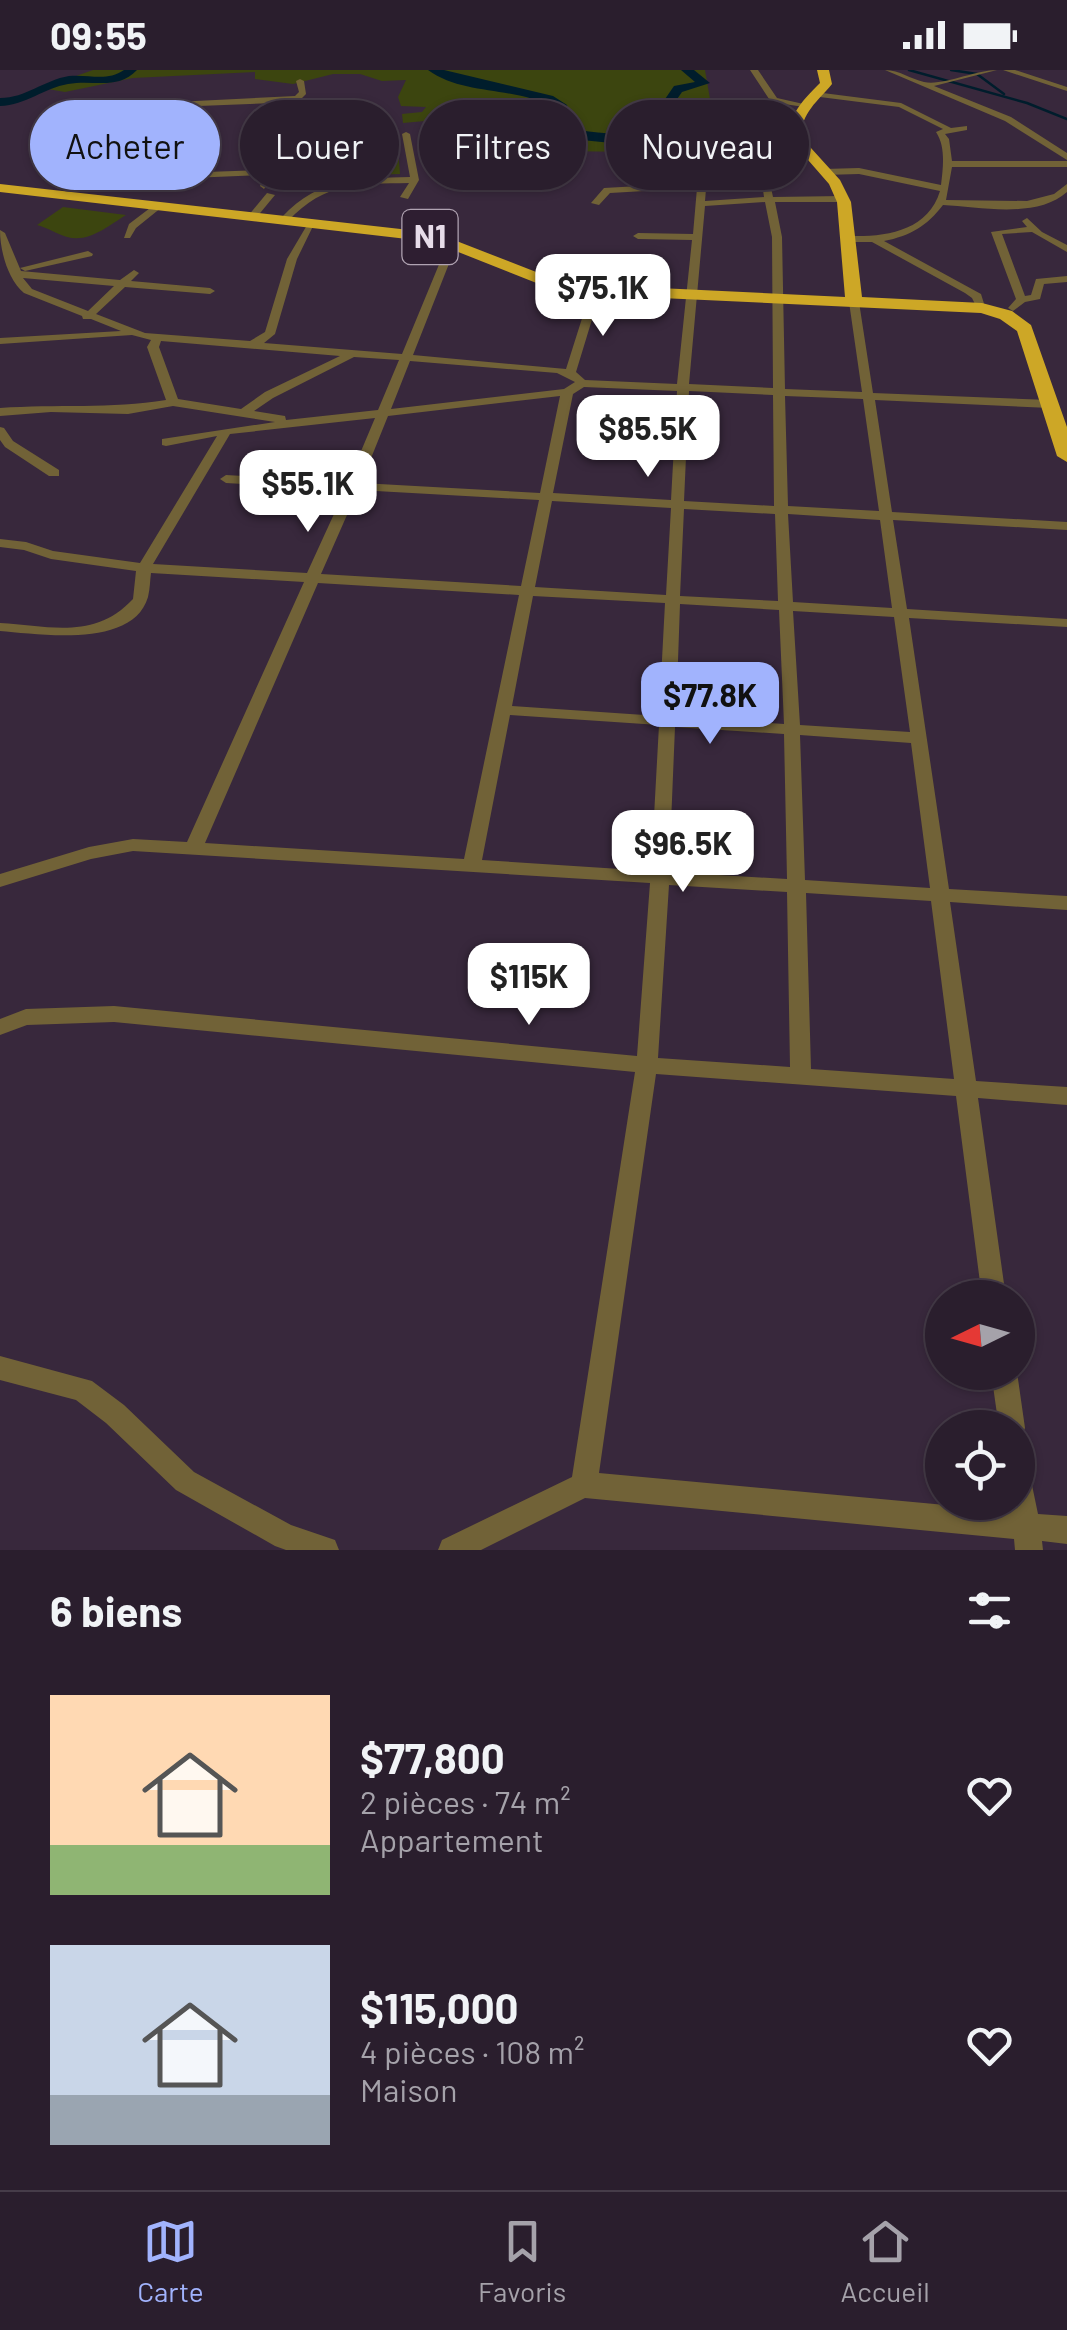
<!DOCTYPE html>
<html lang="fr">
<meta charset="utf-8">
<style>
:root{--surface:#2a1e2d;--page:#362b39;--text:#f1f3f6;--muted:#a5a2aa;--line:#463c49;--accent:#a1b3fd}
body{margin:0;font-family:Barlow,sans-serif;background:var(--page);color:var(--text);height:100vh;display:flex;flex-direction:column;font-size:38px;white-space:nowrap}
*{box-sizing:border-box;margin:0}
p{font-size:32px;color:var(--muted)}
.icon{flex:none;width:55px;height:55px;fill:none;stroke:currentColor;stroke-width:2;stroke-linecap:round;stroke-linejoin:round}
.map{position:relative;height:1480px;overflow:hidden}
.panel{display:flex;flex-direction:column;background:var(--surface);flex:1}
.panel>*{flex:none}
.banner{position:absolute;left:30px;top:30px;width:1008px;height:90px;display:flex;gap:20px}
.needle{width:65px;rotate:265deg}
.controls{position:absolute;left:925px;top:1210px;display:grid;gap:20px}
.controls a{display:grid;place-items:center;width:110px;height:110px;border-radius:50%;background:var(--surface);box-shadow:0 2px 8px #0004,0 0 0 2px var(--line);font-size:50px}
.price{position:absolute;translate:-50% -85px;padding:0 22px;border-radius:20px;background:#fff;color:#222;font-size:32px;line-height:65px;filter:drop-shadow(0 2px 5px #0008)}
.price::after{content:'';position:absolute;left:50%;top:60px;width:30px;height:22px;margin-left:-15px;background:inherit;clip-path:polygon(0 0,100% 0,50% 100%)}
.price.selected{background:var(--accent);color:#111}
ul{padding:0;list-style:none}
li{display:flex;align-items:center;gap:30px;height:250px;padding:0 50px}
li span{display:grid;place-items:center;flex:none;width:280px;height:200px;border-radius:0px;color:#555}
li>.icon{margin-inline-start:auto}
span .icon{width:120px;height:120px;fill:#fffc;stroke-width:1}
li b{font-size:42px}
h2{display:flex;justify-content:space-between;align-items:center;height:120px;padding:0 50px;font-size:42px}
.tag{padding:0 35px;border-radius:45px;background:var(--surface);box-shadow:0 2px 8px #0004,0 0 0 2px var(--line);font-size:35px;line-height:90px}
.tag.selected{background:var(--accent);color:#111}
.status{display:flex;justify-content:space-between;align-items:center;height:70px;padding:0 50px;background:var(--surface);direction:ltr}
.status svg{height:28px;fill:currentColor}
.tabs{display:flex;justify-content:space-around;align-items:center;height:140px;border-top:2px solid var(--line);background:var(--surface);font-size:28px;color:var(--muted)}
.tabs a{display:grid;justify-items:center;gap:5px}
.tabs .selected{color:var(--accent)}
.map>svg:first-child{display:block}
.green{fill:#3c450f}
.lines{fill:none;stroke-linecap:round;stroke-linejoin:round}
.stream{stroke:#001d2c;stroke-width:2.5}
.river{fill:#001d2c;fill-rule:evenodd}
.minor{fill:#716237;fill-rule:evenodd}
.highway{fill:#cda726;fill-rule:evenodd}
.labels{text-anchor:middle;stroke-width:10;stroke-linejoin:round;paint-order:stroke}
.shield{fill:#2e1e31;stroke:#b0a3b2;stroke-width:2.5}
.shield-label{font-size:32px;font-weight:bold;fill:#e7dce9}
</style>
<div class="status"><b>09:55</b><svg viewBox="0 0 49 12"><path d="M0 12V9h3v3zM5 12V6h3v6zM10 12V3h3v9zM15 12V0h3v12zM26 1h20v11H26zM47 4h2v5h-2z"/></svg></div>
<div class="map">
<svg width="1067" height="1480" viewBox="0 0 1067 1480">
<rect width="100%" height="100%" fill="#38283c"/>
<g class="green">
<polygon points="93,0 705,0 710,29 729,48 718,49 736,70 678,71 638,82 557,81 533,96 514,92 507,72 483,62 485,53 469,47 403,53 402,44 422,42 426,37 401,36 398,27 406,10 382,11 360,4 333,4 293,14 255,9 255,2 133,8 65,22 42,18"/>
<polygon points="397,65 400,104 311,107 313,67"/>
<path d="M63,137l63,8c-18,11 -37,28 -59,22 -10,-3 -19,-9 -30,-12z"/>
</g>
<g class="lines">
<g class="stream">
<polyline points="909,0 1027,33 1067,49"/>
<polyline points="951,0 977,4 1004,24"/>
</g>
<g class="river">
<path d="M124,0h13c-20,21 -43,9 -69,14 -24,4 -42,21 -68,22v-8c26,0 44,-18 69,-22 20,-2 38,6 55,-6z"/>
<path d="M428,0h16l109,26 14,9 3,14 -16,8c41,4 89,17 125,-7l-16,-18 11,-16 21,-4 -14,-12h13l16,13 -28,9 -7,10 17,19c-35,33 -102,21 -146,13l-8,-8 20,-9 -1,-7c-39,-25 -92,-13 -129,-40z"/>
</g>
<g class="minor">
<polygon points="750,0 758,0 777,28 808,35 804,37 771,32"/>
<path d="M885,0c15,0 25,9 39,12 19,4 51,-12 73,-12l-63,16 77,31 56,36v7l-62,-39z"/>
<polygon points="1003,0 1015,0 1067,17 1067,21"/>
<path d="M300,9l4,2 2,13 -6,6 -17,3 -7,67 31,-2 3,5 -36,2 -10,14 -4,-3 5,-11 -194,8 -6,5 -4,-3 22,-49 7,-6 -3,-4 6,-19 7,2 -4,19 47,-4 12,-21 140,-7 4,-4 -3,-11zM275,33l-8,67 -90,3 6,-29 -4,-3 -4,3 -7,30 -41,1 7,-25 -4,-3 -4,3 -8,25 -45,2 18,-40 5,-4 94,-8 7,-5 2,-14zM191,36l-2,13 -4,2 -33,3 9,-17z"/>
<path d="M815,22l86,11 50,25 16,-2v4l-22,4 4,5 3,22h115v6h-115l-6,33 81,1 27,-7 13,-10v8c-30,27 -87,15 -124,13 -16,21 -33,31 -59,36l97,53 5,16h-8l-6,-12 -7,-5 -93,-51h-22l-5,-3 5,-3c36,1 78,-5 90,-45l-81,-17 -35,1 -4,-3 4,-3 35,-1 82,17c2,-17 5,-38 -5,-53l7,-3 -44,-22 -87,-11z"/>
<path d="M406,62l4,2 9,46 -11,19 -8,-2 9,-14c-51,1 -83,-2 -121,38h-6v-4c39,-41 75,-38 128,-40l-8,-43z"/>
<path d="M737,70l66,6 -4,3c-29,-3 -63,-11 -90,4l-4,48 59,-4 -2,-14 4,-3 4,3 3,14 70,-1 5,3 -5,3h-68l7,35 3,152 77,3 -13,-90 5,-3 5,3 14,91 177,7 6,4 -6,4 -175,-8 17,112 175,10v8l-174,-10 14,89 160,10v8l-158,-9 40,271 118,7v14l-117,-8 26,179 91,6v18l-89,-7 28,200h-24l-26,-202 -300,-22 -57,399 411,38 -1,-9h9v-45l9,4 11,53 29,2v28l-25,-3 1,9h-28l-1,-11 -429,-41 -104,52h-43l4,-10 130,-63 63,-405 -521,-50 -87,3 -27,10v-16l26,-10 88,-3 523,50 13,-173 -517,-32 -42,8 -91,28v-13l89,-27 44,-8 54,3 117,-260 -153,-9c-1,7 -1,16 -3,24 -15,52 -109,37 -148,34v-8c50,3 95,17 133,-24l3,-28 -85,-12 -27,-9 -24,-3v-8l26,3 27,9 87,12 77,-127 -51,10 -4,-1v-6l113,-17 -102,-16 -45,8 -77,-2 -51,4v-8c56,-4 111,1 166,-8l-19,-53 4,-7 -19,-5 -132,9v-6l121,-7 -30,-12h-8l-1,-3 -58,-23c-16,-13 -24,-42 -24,-63l5,3 16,38 99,9 14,-10 5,3 -8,8 79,7 5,3 -5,3 -85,-7 -29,27 49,19 105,8 15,-9 22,-73 23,-39h6l-19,39 -22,75 -11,9 138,11 43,-104 11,-8 5,3 -7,6 -41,104 153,14 25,-79 5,-3 5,3 -25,82 9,8 92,4 15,-144 -54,-1 -5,-3 5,-3 55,1 4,-46 -87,5 -11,12 -8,-2 13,-15 53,-3 -12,-11 -1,-9 4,-3 4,3 1,8 14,11 31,-1 4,-33 9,-5zM765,132l7,35 1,151 -84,-4 16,-178zM23,208l91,8 -26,25 -56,-22zM161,271l179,15 -75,36 -24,17 -63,-10 -19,-52zM354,287l45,3 -21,50 -92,10 -1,-4 -31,-5 19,-13zM410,291l147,12 18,9 -11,7 -173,20zM584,317l93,4 -6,109 -118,-7 20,-99zM689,321l84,4 1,111 -90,-5zM560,326l-20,97 -179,-10 27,-67zM785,326l78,3 16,112 -91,-5zM375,348l-27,64 -122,-7 -6,4 6,4 119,7 -38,83 -154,-9 77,-130zM358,420l181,10 -18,86 -200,-12zM552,431l119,7 -5,87 -131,-8zM684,439l91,5 3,87 -98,-5zM788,444l92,6 12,88 -99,-6zM318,513l201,12 -55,264 -259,-16zM533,526l132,7 -6,113 -147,-10zM680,534l99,6 5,114 -108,-7zM793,541l101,6 16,115 -110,-7zM510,645l149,10 -8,146 -169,-11zM675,657l109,7 3,145 -118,-7zM800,665l111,8 19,145 -125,-8zM669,815l118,7 3,175 -132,-9zM806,823l125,8 23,178 -143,-10z"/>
<polygon points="267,123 275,125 256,148 250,148 248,146"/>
<polygon points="154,135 162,137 136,158 130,168 124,168 129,154"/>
<polygon points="1027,148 1042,162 1067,175 1067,182 1032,162 1002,164 1025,226 1031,225 1036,209 1067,206 1067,212 1044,214 1040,229 1025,232 1013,241 1008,238 1016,229 991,162 1027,157 1022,151"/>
<polygon points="88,181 93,184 92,186 25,201 20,198"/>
<polygon points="571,197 580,199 549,213 540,211"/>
<polygon points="0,357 4,358 13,371 59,400 59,406 49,406 5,377 0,370"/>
<polygon points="0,1286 92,1311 124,1335 194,1402 291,1455 335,1470 339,1480 286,1480 275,1476 176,1420 106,1353 76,1330 0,1310"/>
<polygon points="991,1302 1017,1302 1025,1358 1021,1367 1018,1368 1018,1358 999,1358"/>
</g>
<path class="highway" d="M817,0h12l3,14c-14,17 -31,29 -31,53l39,43 11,22 11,95 120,6 30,8 19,14 36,102v35l-10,-6 -40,-125 -17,-12 -19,-6 -385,-18 -57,-11 -106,-42 -433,-50v-8l436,49 113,44 47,8 249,12 -8,-95 -8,-18 -41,-47c1,-23 16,-38 32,-54z"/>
</g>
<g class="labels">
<rect class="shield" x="402.5" y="140" width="55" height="54" rx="8"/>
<g class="shield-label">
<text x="430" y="178">N1</text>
</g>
</g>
</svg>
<div class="controls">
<a><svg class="needle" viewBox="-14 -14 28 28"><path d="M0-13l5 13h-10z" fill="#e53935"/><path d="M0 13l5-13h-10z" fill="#a5a2aa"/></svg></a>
<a><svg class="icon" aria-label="locate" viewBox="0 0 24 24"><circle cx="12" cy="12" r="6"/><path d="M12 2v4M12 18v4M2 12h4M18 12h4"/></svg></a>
</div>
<b class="price" style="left:603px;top:269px">$75.1K</b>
<b class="price" style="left:648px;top:410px">$85.5K</b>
<b class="price" style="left:308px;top:465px">$55.1K</b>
<b class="price selected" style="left:710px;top:677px">$77.8K</b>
<b class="price" style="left:683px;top:825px">$96.5K</b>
<b class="price" style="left:529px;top:958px">$115K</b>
<div class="banner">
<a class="tag selected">Acheter</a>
<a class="tag">Louer</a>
<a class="tag">Filtres</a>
<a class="tag">Nouveau</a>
</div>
</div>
<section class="panel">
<h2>6 biens<svg class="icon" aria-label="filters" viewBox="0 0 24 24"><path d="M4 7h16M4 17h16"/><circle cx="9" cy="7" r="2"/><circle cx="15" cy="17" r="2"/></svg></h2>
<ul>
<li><span style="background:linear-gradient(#ffd9b3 75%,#8fb573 0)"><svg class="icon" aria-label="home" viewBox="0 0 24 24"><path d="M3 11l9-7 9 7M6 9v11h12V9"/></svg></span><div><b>$77,800</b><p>2 pièces · 74 m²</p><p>Appartement</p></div><svg class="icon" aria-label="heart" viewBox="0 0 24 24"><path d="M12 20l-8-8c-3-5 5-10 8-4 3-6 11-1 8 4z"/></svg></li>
<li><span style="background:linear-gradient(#c9d6e8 75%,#9aa5b1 0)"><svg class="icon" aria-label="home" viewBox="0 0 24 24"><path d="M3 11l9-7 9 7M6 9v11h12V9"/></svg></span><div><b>$115,000</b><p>4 pièces · 108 m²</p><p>Maison</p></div><svg class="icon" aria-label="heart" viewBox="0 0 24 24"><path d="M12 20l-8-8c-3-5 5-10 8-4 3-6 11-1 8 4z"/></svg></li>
</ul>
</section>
<nav class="tabs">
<a class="selected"><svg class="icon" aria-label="map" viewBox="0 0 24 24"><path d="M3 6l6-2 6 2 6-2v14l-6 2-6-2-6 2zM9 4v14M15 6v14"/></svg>Carte</a>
<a><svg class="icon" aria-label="saved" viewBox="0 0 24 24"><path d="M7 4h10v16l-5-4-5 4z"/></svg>Favoris</a>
<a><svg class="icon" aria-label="home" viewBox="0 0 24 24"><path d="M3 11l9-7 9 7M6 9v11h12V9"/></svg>Accueil</a>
</nav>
